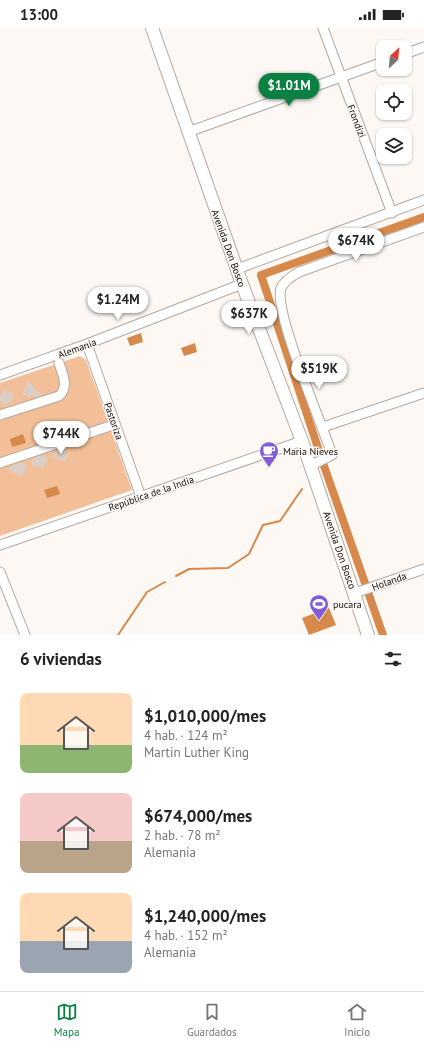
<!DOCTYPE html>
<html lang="es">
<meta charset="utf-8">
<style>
:root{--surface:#fff;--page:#f6f6f6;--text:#222;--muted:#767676;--line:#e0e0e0;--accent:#0b8043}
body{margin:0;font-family:"PT Sans",sans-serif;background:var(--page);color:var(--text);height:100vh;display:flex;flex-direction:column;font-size:15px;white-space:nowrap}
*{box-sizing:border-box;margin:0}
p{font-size:13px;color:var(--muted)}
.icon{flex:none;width:22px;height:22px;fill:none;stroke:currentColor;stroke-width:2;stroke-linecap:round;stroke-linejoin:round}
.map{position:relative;height:607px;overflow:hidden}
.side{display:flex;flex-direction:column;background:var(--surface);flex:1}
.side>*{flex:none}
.needle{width:26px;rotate:26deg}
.buttons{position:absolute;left:376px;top:12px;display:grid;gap:8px}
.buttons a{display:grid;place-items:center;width:36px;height:36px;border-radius:8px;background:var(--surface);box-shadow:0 1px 3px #0004;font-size:20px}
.price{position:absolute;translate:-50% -34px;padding:0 9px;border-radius:14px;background:#fff;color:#222;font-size:13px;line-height:26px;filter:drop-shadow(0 1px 2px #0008)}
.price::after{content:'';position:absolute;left:50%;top:24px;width:12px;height:9px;margin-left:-6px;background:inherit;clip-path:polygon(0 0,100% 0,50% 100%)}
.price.current{background:var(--accent);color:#fff}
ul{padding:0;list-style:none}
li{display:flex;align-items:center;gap:12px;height:100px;padding:0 20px}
li span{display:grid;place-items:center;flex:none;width:112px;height:80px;border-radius:8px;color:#555}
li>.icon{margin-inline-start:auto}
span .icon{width:48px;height:48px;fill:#fffc;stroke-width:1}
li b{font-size:17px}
h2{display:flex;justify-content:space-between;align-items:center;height:48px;padding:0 20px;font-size:17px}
.status{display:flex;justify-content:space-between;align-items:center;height:28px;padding:0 20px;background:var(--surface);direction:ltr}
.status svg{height:11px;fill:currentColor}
.dock{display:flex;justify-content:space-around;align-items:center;height:56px;border-top:1px solid var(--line);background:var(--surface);font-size:11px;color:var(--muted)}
.dock a{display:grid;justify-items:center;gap:2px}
.dock .current{color:var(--accent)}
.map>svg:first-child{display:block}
.green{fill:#f3bf98}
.water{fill:#d6894b}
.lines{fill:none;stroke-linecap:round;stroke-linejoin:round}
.stream{stroke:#d6894b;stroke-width:2}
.canal{stroke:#d6894b;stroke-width:8}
.building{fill:#dbcec5}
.minor-casing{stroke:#b4a89f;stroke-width:11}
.major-casing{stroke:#b4a89f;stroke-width:14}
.minor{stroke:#fff;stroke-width:9}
.major{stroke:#fff;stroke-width:12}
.labels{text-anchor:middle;stroke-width:3;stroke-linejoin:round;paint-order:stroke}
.street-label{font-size:10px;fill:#130f0c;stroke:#fdf8f4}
.poi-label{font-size:10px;fill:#130f0c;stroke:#fdf8f4;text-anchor:start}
</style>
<div class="status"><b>13:00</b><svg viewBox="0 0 49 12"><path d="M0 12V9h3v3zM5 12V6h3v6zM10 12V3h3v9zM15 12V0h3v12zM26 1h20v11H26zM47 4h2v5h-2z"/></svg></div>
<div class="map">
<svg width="424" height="607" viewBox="0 0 424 607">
<rect width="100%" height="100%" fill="#fdf8f4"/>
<polygon class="green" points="80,328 86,332 132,462 0,508 0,355"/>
<g class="water">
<polygon points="141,305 143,314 130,318 127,310"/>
<polygon points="195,315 197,324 184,328 181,320"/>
<polygon points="23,406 26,415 12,419 10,411"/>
<polygon points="57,458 60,466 47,470 44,462"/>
<polygon points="329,580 336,597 309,607 302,590"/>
</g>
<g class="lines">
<g class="stream">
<polyline points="176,548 189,541 228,540 249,526 263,497 280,493 302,461"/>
<polyline points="118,607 147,564 165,554"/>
</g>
<g class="canal">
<polyline points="320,426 261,247 424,189"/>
<polyline points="324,438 365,555"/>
<polyline points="369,567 383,607"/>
</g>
</g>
<g class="building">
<polygon points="28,354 35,358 33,361 43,367 36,369 31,367 30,370 22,366"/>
<polygon points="4,361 15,367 10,375 8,374 6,377 0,374 0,369"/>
<polygon points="63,420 67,422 65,426 68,428 65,434 53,429 56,423"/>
<polygon points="41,427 48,430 43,441 31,436 33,430"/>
<polygon points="20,435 27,437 22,448 9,443 12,437"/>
</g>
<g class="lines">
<g class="minor-casing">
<g id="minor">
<polyline points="323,0 392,185"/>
<polyline points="405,26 424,19"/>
<polyline points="188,104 383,34"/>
<polyline points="237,241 424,172"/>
<polyline points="87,316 141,469"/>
<polyline points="0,347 87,316 242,256"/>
<path d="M0,387l59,-19c10,-9 4,-21 0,-33"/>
<polyline points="323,399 424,365"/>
<polyline points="0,435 110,398"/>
<path d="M310,438l22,-11c-9,-29 -59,-144 -51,-167 3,-7 11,-12 18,-16l125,-45"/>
<polyline points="0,517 302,413"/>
<polyline points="0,544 25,607"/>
<polyline points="355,565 424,541"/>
</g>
</g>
<g class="major-casing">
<polyline id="major" points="152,0 242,256 302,413 368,607"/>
</g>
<use href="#minor" class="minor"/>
<use href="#major" class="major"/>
</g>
<defs>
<g id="cafe-pin" transform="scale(1)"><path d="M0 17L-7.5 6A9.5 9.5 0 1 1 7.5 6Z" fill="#825dd7" stroke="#fdf8f4"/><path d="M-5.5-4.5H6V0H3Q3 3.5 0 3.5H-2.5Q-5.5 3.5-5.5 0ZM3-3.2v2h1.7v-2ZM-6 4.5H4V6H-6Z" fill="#fff"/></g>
<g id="stadium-pin" transform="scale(1)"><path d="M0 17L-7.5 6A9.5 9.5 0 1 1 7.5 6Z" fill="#825dd7" stroke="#fdf8f4"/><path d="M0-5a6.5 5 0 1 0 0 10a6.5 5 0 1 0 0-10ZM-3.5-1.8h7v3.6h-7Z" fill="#fff"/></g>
</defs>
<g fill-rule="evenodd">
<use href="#cafe-pin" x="269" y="423"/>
<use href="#stadium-pin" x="319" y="576"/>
</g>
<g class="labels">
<g class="street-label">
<text transform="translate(357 93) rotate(69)" y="4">Frondizi</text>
<text transform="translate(229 220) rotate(70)" y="4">Avenida Don Bosco</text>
<text transform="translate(77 320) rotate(-20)" y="4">Alemania</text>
<text transform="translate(114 393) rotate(71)" y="4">Pastoriza</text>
<text transform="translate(151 465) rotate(-19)" y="4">República de la India</text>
<text transform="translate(340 522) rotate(71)" y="4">Avenida Don Bosco</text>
<text transform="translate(389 553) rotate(-20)" y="4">Holanda</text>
</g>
<g class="poi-label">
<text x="283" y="427">Maria Nieves</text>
<text x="333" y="580">pucara</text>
</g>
</g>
</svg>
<div class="buttons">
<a><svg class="needle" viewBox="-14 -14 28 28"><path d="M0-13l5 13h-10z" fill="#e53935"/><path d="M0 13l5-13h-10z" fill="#767676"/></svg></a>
<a><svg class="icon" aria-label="locate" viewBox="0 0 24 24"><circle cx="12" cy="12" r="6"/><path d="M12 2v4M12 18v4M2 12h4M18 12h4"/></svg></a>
<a><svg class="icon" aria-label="layers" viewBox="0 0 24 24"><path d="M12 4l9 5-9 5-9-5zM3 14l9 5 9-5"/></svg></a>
</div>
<b class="price current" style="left:289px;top:79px">$1.01M</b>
<b class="price" style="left:356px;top:234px">$674K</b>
<b class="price" style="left:118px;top:293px">$1.24M</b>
<b class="price" style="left:249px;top:307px">$637K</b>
<b class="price" style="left:319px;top:362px">$519K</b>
<b class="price" style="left:61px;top:427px">$744K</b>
</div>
<section class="side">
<h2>6 viviendas<svg class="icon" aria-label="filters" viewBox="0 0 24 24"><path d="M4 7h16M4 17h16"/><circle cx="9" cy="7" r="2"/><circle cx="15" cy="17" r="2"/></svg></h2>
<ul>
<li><span style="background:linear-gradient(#ffd9b3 65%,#8fb573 0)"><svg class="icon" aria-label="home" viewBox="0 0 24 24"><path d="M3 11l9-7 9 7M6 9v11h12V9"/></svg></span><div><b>$1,010,000/mes</b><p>4 hab. · 124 m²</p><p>Martin Luther King</p></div></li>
<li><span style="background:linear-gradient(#f6c9c9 60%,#b9a48a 0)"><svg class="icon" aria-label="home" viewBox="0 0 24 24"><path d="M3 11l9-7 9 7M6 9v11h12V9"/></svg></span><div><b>$674,000/mes</b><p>2 hab. · 78 m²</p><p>Alemania</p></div></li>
<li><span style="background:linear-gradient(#ffd9b3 60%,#9aa5b1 0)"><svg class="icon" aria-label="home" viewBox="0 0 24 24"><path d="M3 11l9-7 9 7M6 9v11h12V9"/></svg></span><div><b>$1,240,000/mes</b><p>4 hab. · 152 m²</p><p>Alemania</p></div></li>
</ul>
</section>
<nav class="dock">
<a class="current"><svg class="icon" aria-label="map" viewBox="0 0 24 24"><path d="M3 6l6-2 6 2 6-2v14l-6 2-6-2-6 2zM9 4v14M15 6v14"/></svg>Mapa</a>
<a><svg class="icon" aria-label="saved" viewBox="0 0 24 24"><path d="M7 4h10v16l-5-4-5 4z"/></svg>Guardados</a>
<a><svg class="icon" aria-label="home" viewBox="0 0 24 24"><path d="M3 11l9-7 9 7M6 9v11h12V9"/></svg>Inicio</a>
</nav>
